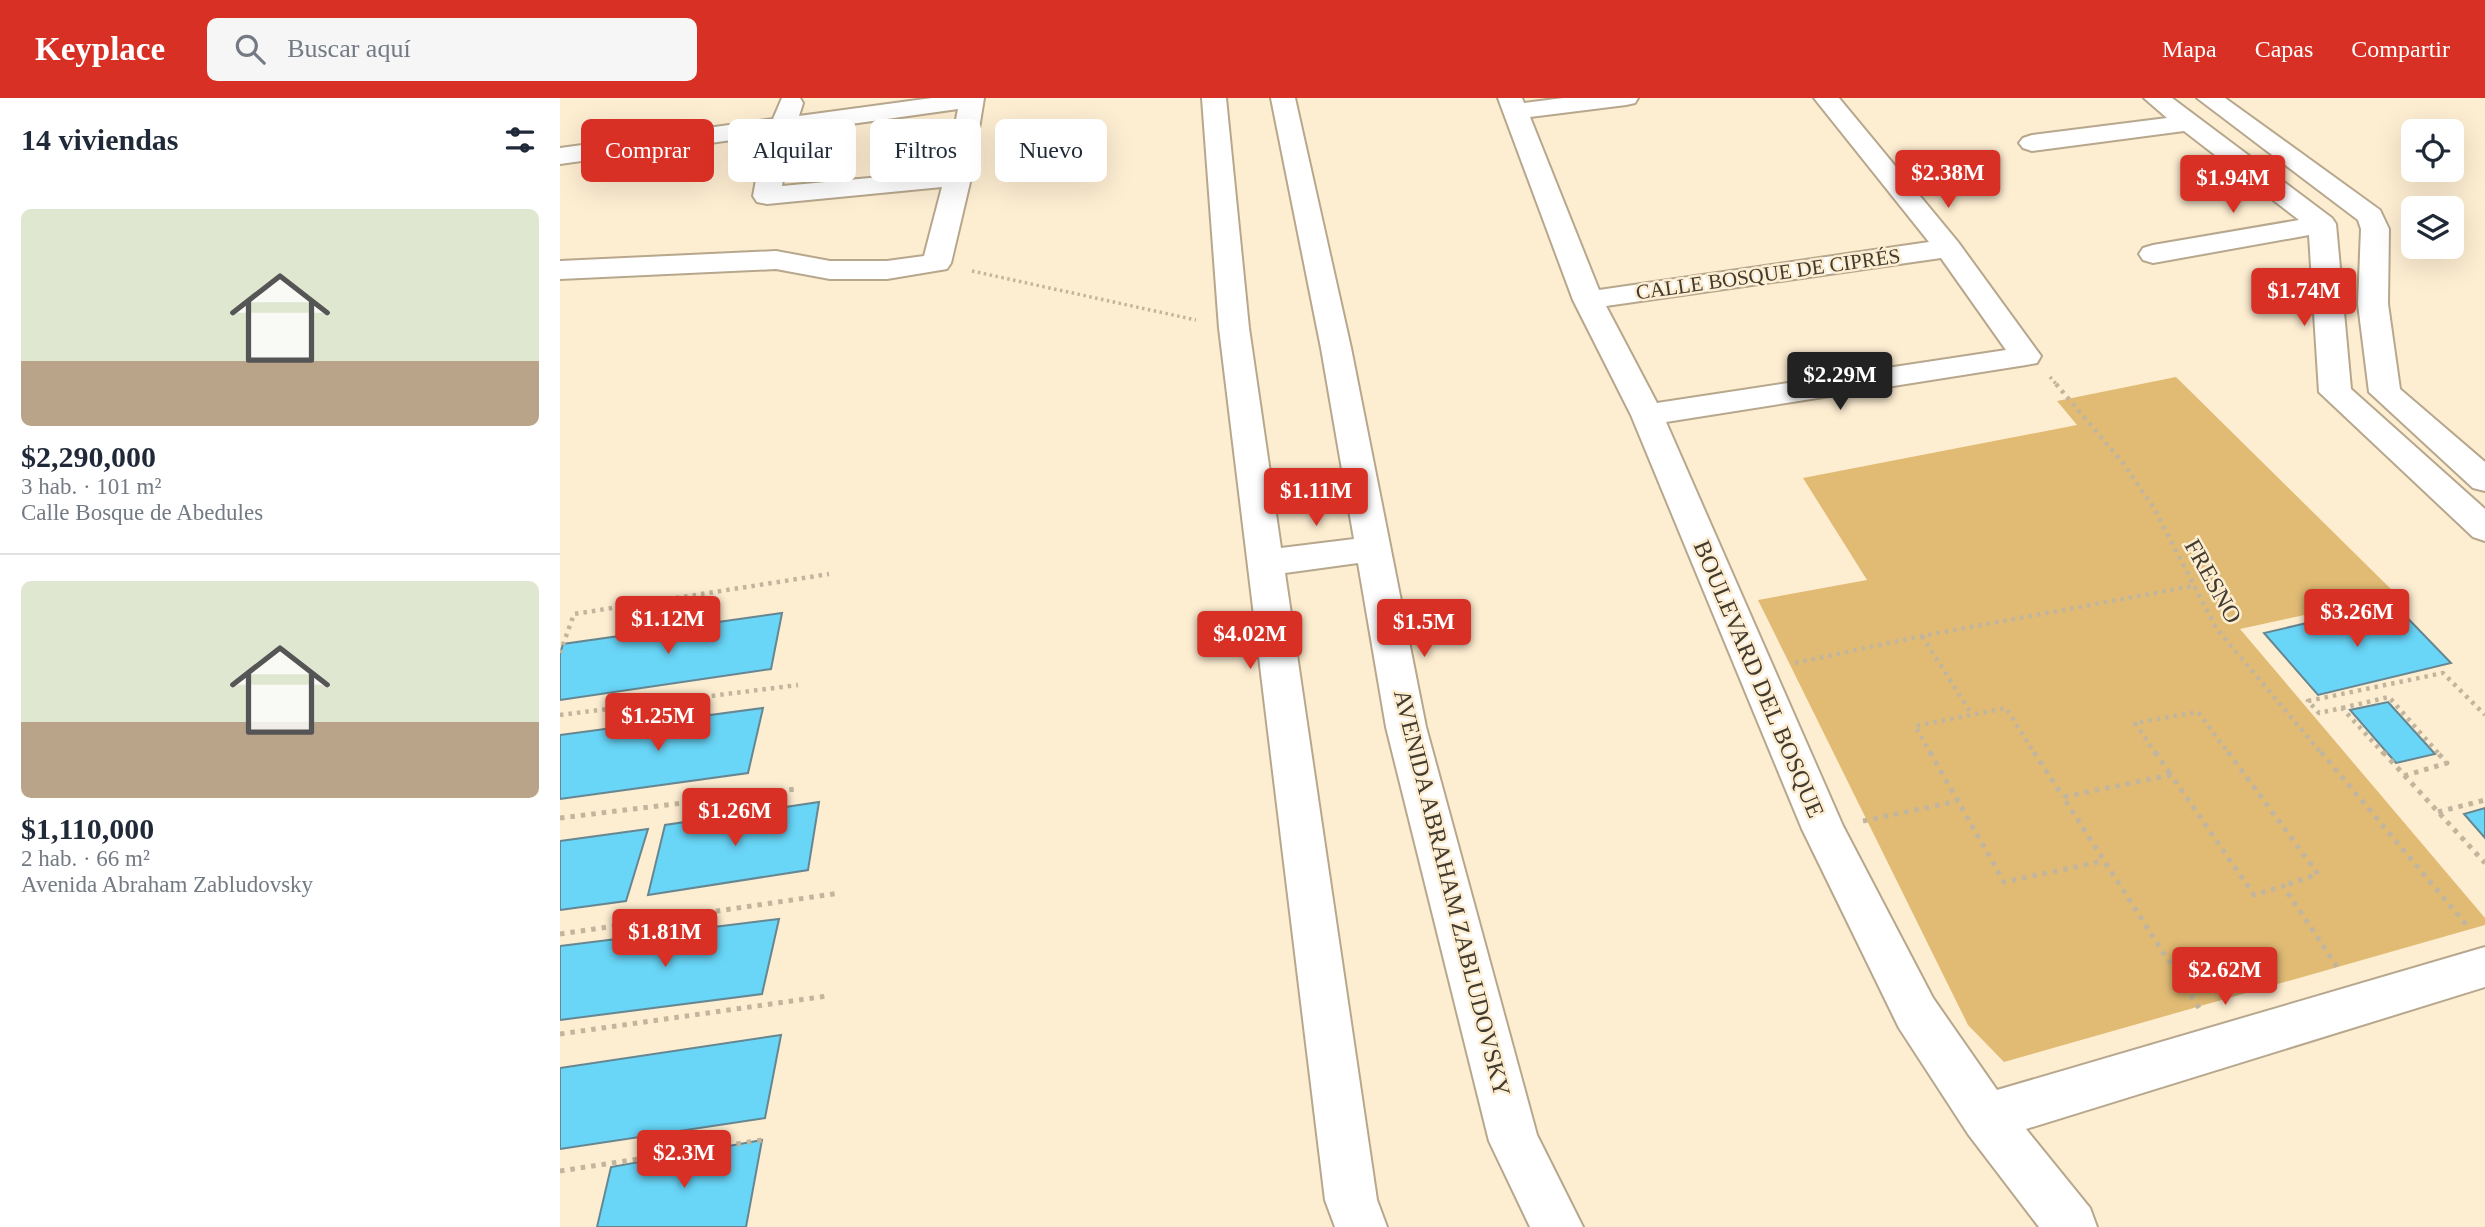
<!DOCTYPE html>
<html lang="es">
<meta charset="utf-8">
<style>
:root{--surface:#fff;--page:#f6f6f7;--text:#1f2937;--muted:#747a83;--line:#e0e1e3;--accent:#d93025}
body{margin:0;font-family:Georgia,serif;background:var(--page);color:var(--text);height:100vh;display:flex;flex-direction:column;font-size:26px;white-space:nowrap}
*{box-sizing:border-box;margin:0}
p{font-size:23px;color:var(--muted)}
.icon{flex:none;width:38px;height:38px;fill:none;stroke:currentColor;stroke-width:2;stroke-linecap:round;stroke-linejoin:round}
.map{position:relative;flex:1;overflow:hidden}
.side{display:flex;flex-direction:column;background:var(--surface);width:560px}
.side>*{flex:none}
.top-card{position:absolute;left:21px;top:21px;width:665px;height:63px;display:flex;gap:14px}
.tools{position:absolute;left:1841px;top:21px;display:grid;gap:14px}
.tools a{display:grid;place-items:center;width:63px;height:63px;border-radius:10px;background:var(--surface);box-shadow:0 7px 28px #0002;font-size:35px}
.price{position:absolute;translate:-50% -60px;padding:0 16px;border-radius:7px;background:var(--accent);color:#fff;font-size:23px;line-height:46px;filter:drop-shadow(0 2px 4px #0008)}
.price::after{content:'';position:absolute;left:50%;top:42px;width:21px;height:16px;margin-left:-10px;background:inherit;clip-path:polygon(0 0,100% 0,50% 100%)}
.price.current{background:#222;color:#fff}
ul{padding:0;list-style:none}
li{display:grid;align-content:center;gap:14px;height:371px;padding:0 21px}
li+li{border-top:2px solid var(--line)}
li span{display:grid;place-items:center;height:217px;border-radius:10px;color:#555}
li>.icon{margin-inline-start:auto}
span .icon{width:126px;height:126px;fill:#fffc;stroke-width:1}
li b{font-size:30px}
h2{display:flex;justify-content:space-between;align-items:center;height:84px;padding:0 21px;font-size:30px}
.chip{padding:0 24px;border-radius:10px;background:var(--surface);box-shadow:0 7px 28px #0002;font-size:24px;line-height:63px}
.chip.current{background:var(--accent);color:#fff}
header{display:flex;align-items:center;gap:42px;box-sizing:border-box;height:98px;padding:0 35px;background:var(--accent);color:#fff}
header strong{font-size:33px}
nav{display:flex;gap:38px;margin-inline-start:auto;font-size:24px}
.search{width:490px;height:63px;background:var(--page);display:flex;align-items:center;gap:18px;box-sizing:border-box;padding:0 24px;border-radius:10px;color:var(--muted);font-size:26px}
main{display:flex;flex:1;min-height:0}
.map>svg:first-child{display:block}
.green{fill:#e1bb74}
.building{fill:#69d5f7;stroke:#668792;stroke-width:2}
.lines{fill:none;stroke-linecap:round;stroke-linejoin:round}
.minor-casing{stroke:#b7a78d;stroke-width:4}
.path-far2{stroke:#c2b59e;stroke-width:3.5;stroke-dasharray:2.5 3.5;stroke-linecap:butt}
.path-far1{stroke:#c2b59e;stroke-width:4.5;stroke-dasharray:3.5 5;stroke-linecap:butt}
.path{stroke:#c2b59e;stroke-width:5;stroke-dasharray:4.5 6;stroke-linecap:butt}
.minor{fill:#fff;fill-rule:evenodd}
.labels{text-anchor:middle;stroke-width:5;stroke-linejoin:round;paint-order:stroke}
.far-street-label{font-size:21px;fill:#413a2f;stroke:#fdedd1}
.street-label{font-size:24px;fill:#413a2f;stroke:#fdedd1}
</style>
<header>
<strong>Keyplace</strong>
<div class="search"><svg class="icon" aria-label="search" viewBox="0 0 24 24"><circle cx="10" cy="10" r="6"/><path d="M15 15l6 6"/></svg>Buscar aquí</div>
<nav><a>Mapa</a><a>Capas</a><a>Compartir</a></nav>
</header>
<main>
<section class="side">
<h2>14 viviendas<svg class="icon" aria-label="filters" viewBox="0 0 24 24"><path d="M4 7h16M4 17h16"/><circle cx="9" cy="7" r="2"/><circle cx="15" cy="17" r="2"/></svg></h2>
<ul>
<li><span style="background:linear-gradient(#dfe7d0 70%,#b9a48a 0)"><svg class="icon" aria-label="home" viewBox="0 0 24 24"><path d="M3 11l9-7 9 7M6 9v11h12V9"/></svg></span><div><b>$2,290,000</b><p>3 hab. · 101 m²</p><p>Calle Bosque de Abedules</p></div></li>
<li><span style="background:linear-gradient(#dfe7d0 65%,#b9a48a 0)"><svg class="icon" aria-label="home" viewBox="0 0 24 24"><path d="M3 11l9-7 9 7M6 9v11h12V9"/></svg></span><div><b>$1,110,000</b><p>2 hab. · 66 m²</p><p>Avenida Abraham Zabludovsky</p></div></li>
</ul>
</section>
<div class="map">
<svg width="1925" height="1129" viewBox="0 0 1925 1129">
<rect width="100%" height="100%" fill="#fdedd1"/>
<polygon class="green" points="1616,279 1837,497 1680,531 1925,820 1925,827 1444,964 1408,927 1198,502 1307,482 1243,380 1517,327 1497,303"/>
<g class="building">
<polygon points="1833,505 1891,565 1758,597 1704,535"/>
<polygon points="222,515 211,571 0,602 0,556 3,546"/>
<polygon points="1828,604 1875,656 1836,665 1790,612"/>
<polygon points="203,610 188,675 0,701 0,637"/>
<polygon points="259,704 248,772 88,797 105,727"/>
<polygon points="1925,710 1925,740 1904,716"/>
<polygon points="88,731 66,803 0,812 0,743"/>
<polygon points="219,821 202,896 0,922 0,848"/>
<polygon points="221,937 205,1020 0,1051 0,970"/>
<polygon points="202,1042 186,1129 37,1129 51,1069"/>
</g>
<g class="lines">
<g class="minor-casing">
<g id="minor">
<path d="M222,0h18l3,5 -4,13 133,-18h52l-13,80 -20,85 -4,6 -60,10h-57l-54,-10 -216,10v-18l216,-10 54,10h57l37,-5 18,-69 -175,17 -10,-2 -4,-6 8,-43 6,-18 -207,29v-16l213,-29zM398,11l-12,62 -164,15 5,-33 7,-21z"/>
<polygon points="642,0 666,0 689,230 721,450 794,441 761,250 711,0 735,0 791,250 866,629 977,1037 1023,1129 970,1129 929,1043 826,629 798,465 725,475 817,1102 827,1129 775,1129 765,1102 659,230"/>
<path d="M938,0h24l2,5 39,-5h75l-3,5 -9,2 -96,12 69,173 330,-48 -115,-144h25l119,144 83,114 -4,7 -11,2 -360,57 177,404 90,172 64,92 488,-143v40l-459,142 64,79 7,19h-58l-71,-93 -69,-106 -97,-199 -171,-414 -58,-115zM1381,160l65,92 -349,53 -51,-97z"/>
<polygon points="1584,0 1612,0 1772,120 1776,126 1791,291 1925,411 1925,443 1913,439 1759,294 1749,137 1593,165 1583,162 1579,156 1583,150 1593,147 1739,122 1624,33 1472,53 1463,50 1459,45 1463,40 1472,37 1607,20"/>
<polygon points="1637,0 1665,0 1820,112 1829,131 1828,206 1840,291 1925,364 1925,393 1913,390 1809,294 1798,206 1801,131 1798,122"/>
</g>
</g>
<g class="path-far2">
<polyline points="412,173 636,222"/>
<polyline points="1490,279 1497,287"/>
</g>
<g class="path-far1">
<polyline points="1496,286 1563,365 1594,410 1656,530 1762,656"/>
<polyline points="1362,538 1411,615"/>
<polyline points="0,555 14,516 269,476"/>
<polyline points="1235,565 1362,538 1633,488"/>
<polyline points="1782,610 1829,599 1879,656"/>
<polyline points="0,617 238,587"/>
<polyline points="1371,656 1355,628 1446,610 1475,656"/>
<polyline points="1596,656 1575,625 1638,614 1669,656"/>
<polyline points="1824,656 1782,610 1759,615 1748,603 1883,575 1925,617"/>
</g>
<g class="path">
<polyline points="1370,654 1444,784 1543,763"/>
<polyline points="1474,654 1503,699"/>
<polyline points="1595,654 1611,677"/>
<polyline points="1668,654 1758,776 1723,788"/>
<polyline points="1761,654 1909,830"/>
<polyline points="1823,654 1925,765"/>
<polyline points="1844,678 1887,665 1877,654"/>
<polyline points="1878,714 1925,702"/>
<polyline points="0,720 236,691"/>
<polyline points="1303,723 1398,703"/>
<polyline points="0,836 280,795"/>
<polyline points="1639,910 1503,699 1611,677 1694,797 1723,788 1778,870"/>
<polyline points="0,936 267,898"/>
<polyline points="0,1073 202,1042"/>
</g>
<use href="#minor" class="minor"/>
</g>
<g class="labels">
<g class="far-street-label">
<text transform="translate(1208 176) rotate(-8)" y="7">CALLE BOSQUE DE CIPRÉS</text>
</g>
<g class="street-label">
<text transform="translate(1653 483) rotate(61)" y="8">FRESNO</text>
<text transform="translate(1199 581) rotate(67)" y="8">BOULEVARD DEL BOSQUE</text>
<text transform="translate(892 795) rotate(76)" y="8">AVENIDA ABRAHAM ZABLUDOVSKY</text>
</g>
</g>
</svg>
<div class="tools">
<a><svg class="icon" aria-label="locate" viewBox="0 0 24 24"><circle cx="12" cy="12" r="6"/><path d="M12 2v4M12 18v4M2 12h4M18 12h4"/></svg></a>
<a><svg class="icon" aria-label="layers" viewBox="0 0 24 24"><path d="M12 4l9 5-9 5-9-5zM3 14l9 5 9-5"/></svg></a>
</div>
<b class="price" style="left:1388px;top:112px">$2.38M</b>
<b class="price" style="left:1673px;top:117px">$1.94M</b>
<b class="price" style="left:1744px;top:230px">$1.74M</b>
<b class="price current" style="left:1280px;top:314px">$2.29M</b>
<b class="price" style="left:756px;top:430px">$1.11M</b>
<b class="price" style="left:1797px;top:551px">$3.26M</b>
<b class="price" style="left:108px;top:558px">$1.12M</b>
<b class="price" style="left:864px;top:561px">$1.5M</b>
<b class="price" style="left:690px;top:573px">$4.02M</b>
<b class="price" style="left:98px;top:655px">$1.25M</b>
<b class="price" style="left:175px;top:750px">$1.26M</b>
<b class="price" style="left:105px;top:871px">$1.81M</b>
<b class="price" style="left:1665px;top:909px">$2.62M</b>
<b class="price" style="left:124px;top:1092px">$2.3M</b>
<div class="top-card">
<a class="chip current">Comprar</a>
<a class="chip">Alquilar</a>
<a class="chip">Filtros</a>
<a class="chip">Nuevo</a>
</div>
</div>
</main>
